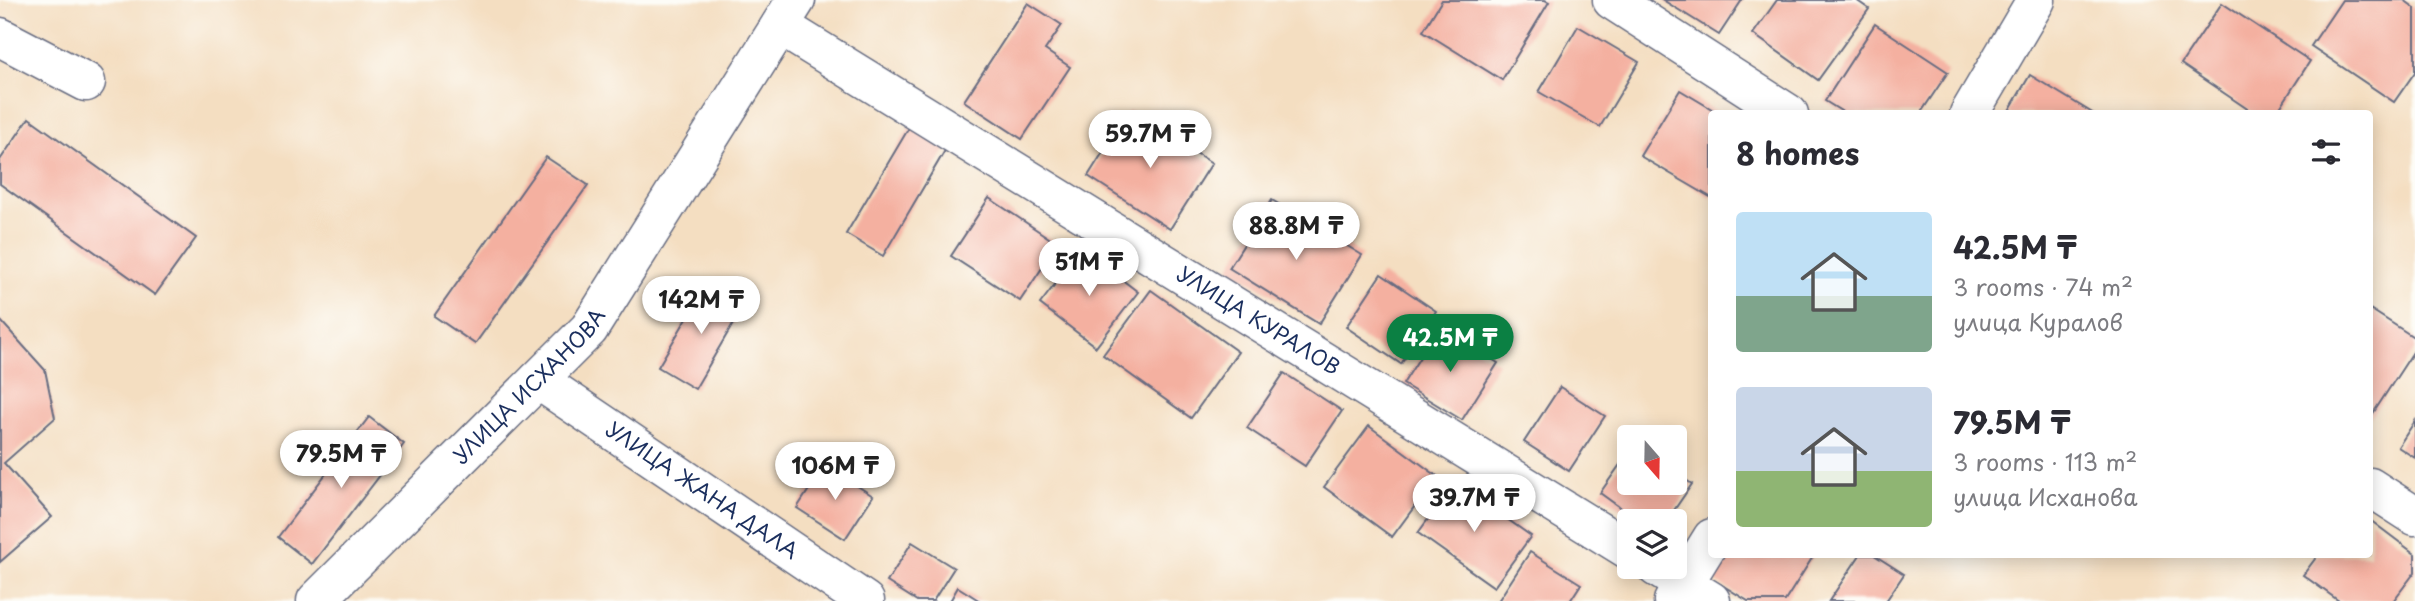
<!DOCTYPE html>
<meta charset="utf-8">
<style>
:root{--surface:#fff;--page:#f2f2f3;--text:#2b2b33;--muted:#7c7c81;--accent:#0b8043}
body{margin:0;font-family:"Playpen Sans",sans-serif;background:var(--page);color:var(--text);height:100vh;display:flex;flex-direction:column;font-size:26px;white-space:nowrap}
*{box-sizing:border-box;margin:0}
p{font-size:23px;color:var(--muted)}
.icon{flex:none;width:38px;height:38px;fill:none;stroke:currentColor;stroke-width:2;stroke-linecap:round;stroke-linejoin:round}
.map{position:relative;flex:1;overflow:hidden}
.panel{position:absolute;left:1708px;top:110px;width:665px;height:448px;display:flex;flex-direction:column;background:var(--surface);border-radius:7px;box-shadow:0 4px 18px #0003}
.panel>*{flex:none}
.needle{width:46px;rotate:160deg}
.tools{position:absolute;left:1617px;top:425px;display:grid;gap:14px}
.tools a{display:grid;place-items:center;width:70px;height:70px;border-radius:7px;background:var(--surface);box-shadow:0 4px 18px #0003;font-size:35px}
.price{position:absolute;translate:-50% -60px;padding:0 16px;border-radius:24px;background:#fff;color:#222;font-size:23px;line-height:46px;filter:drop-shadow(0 2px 4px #0008)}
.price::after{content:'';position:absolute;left:50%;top:42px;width:21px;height:16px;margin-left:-10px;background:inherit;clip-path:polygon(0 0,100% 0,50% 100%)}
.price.current{background:var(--accent);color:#fff}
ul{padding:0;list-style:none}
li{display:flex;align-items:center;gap:21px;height:175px;padding:0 28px}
li span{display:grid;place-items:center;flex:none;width:196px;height:140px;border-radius:7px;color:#555}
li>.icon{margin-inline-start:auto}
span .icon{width:84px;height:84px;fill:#fffc;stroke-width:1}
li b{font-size:30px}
h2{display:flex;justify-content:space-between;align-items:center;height:84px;padding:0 28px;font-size:30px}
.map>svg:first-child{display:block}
.building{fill:#f4b0a0}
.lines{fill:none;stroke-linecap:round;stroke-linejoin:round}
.minor-casing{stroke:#676c81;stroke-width:41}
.major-casing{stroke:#676c81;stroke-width:41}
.minor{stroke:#fff;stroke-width:38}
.major{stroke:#fff;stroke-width:38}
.labels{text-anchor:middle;stroke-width:6;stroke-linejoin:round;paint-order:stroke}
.street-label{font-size:21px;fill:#1b2f5e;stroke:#fdfcf7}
</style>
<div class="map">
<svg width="2415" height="601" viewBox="0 0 2415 601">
<rect width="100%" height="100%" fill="#fdfcf7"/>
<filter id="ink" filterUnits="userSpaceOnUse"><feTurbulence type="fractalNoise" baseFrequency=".0143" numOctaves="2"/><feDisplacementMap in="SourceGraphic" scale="14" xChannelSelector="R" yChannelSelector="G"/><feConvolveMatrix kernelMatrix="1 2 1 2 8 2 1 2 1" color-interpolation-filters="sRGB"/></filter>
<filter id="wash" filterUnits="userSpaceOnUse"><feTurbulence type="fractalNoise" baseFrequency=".00686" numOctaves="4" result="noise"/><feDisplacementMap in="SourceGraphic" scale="28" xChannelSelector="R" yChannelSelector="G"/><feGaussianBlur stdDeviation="1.57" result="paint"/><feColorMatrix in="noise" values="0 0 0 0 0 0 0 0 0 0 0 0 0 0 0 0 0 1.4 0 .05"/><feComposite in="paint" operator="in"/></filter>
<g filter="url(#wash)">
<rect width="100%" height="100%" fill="#f4dec1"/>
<g id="blocks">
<g class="building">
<polygon points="1442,0 1545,0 1549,2 1502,80 1423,31"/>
<polygon points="1663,0 1742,0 1719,35"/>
<polygon points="1777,0 1856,0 1869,9 1818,80 1753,34"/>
<polygon points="2342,0 2404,0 2415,8 2415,72 2394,102 2311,46"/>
<polygon points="1028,3 1062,25 1045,50 1070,67 1022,139 964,101"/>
<polygon points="2222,3 2310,61 2276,114 2255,114 2181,64"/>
<polygon points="1875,24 1948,72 1920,114 1846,114 1825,101"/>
<polygon points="1578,26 1639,62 1600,127 1539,92"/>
<polygon points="2030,75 2094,114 2007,114"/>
<polygon points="1680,90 1720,114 1712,114 1712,198 1640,156"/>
<polygon points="1129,111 1212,163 1170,229 1088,176"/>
<polygon points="29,118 196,238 155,295 0,184 0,160"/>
<polygon points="910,126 947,147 883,256 846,234"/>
<polygon points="546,157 588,185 475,344 434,316"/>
<polygon points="989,198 1058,244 1020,301 951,256"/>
<polygon points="1272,200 1362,255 1319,324 1229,268"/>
<polygon points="1082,249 1138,292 1096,347 1040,304"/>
<polygon points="1381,274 1436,311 1401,364 1346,327"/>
<polygon points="707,284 744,305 695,389 658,367"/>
<polygon points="1151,290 1238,352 1191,418 1103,355"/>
<polygon points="2370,309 2415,338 2415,349 2370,418"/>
<polygon points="0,320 45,370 55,418 4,463 52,517 0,562"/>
<polygon points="1439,327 1498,363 1462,420 1403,384"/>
<polygon points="1284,373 1342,411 1305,466 1247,428"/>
<polygon points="1560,387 1605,416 1569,471 1524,442"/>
<polygon points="369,417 404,444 312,564 278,537"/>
<polygon points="2415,421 2415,458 2398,447"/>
<polygon points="1369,426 1437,476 1392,537 1324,487"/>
<polygon points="1629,452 1629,483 1675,483 1675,473 1692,484 1666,522 1640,522 1600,493"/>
<polygon points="825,465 873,496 845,539 797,508"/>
<polygon points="1455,482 1531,536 1494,587 1418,533"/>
<polygon points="2370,520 2415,554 2415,572 2393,601 2339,601 2303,575 2318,555 2370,555"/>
<polygon points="912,542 954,568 933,601 917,601 887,582"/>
<polygon points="1530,552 1581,584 1570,601 1498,601"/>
<polygon points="1723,555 1814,555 1785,601 1748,601 1709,577"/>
<polygon points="1860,555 1874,555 1904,574 1886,601 1829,601"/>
<polygon points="958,587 980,601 950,601"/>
</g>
</g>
</g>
<g filter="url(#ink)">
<use href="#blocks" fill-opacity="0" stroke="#676c81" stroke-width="2"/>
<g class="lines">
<g class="minor-casing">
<g id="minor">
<polyline points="1612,0 1789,114"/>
<path id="s1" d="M780,26l849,524"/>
<polyline points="0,37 86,82"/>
<polyline points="1969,114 2036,0"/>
<path id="s2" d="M538,380l327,221"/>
<polyline points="2370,487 2415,516"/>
<polyline points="1656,567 1711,601"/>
<polyline points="1673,601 1712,538"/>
</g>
</g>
<g class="major-casing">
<g id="major">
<path id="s3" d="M316,601l273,-272 207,-329"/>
</g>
</g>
<use href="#minor" class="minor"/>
<use href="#major" class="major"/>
</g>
</g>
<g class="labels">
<g class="street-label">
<text dy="7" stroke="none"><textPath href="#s1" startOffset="562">УЛИЦА КУРАЛОВ</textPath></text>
<text dy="7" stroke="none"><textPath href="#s3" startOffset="303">УЛИЦА ИСХАНОВА</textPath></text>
<text dy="7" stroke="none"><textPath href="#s2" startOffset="198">УЛИЦА ЖАНА ДАЛА</textPath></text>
</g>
</g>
</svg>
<div class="tools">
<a><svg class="needle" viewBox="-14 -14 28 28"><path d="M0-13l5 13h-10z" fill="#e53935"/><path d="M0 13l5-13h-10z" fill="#7c7c81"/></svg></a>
<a><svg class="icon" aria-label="layers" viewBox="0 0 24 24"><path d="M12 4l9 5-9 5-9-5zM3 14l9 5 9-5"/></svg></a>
</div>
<b class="price" style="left:1150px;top:170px">59.7M ₸</b>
<b class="price" style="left:1296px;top:262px">88.8M ₸</b>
<b class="price" style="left:1089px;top:298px">51M ₸</b>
<b class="price" style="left:701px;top:336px">142M ₸</b>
<b class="price current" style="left:1450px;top:374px">42.5M ₸</b>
<b class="price" style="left:341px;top:490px">79.5M ₸</b>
<b class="price" style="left:835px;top:502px">106M ₸</b>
<b class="price" style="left:1474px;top:534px">39.7M ₸</b>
<section class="panel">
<h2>8 homes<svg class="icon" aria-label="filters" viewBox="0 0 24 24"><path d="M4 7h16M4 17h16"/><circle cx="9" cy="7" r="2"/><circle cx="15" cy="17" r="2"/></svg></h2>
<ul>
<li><span style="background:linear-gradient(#bfe0f5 60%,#7fa58c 0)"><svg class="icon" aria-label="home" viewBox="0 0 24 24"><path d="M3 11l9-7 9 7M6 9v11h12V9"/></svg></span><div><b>42.5M ₸</b><p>3 rooms · 74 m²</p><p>улица Куралов</p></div></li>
<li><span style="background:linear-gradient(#c9d6e8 60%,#8fb573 0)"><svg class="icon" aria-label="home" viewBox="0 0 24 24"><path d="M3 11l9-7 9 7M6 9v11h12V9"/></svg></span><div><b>79.5M ₸</b><p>3 rooms · 113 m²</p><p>улица Исханова</p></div></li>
</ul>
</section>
</div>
